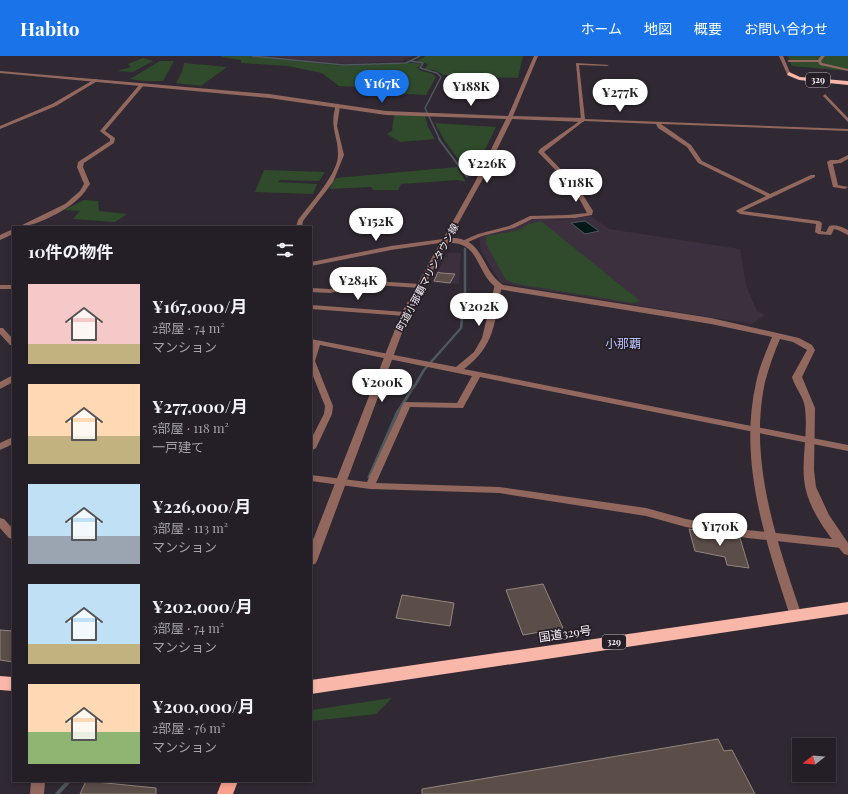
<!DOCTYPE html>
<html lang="ja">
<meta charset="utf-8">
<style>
:root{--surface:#241e26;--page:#302b32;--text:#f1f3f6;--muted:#a3a2a7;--line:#413c43;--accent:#1a73e8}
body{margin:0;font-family:"Playfair Display","Noto Sans JP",serif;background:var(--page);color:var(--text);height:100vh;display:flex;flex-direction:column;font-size:15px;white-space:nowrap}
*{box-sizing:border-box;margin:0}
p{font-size:13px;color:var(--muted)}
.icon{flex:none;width:22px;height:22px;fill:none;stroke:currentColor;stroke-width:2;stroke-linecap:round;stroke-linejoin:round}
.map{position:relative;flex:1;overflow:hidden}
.details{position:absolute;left:12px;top:170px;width:300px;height:556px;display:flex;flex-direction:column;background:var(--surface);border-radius:0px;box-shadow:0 2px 6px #0003,0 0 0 1px var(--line)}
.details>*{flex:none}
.needle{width:26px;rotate:253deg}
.tools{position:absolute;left:792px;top:682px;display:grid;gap:8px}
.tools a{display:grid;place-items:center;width:44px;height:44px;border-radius:0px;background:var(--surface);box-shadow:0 2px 6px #0003,0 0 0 1px var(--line);font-size:20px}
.price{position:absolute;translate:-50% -34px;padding:0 9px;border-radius:14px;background:#fff;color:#222;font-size:13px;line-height:26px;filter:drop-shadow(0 1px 2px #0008)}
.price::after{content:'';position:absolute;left:50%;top:24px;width:12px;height:9px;margin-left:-6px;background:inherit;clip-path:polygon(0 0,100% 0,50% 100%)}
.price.active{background:var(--accent);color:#fff}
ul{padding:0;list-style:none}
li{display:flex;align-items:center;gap:12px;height:100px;padding:0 16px}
li span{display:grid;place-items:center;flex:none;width:112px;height:80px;border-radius:0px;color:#555}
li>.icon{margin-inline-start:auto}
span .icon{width:48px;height:48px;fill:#fffc;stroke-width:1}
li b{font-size:17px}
h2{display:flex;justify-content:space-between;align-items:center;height:48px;padding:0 16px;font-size:17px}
header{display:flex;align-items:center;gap:24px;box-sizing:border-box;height:56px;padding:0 20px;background:var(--accent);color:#fff}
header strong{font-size:19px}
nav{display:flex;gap:22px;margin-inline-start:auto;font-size:14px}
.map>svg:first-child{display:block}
.built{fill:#3c303f}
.green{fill:#2f4b2c}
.water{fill:#041719;stroke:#4d595c}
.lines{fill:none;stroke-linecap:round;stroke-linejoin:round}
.stream-far4{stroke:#4d595c;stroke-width:1.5}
.stream-far3{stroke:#4d595c;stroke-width:2}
.stream-far2{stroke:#4d595c;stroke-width:2.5}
.stream-far1{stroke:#4d595c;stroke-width:3}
.stream{stroke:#4d595c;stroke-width:4}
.building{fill:#5b4d47;stroke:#94857e}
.pedestrian{fill:#92685e;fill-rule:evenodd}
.minor{fill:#92685e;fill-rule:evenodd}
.tertiary{fill:#92685e;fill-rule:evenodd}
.primary{fill:#f8a28e;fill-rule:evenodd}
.trunk{fill:#f8b7a8;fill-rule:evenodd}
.labels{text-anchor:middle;stroke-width:3.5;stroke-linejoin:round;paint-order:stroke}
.shield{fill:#271f28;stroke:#b9b3ba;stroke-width:1}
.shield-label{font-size:9px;font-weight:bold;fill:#f7f2f8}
.street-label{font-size:10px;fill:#f7f2f8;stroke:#271f28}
.quarter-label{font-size:12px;fill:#b9c3fb;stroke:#271f28}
.near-street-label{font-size:12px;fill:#f7f2f8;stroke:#271f28}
</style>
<header>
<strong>Habito</strong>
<nav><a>ホーム</a><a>地図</a><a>概要</a><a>お問い合わせ</a></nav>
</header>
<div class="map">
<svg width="848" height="738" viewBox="0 0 848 738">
<rect width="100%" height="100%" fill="#302832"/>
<g class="built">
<polygon points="255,0 413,0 402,5 347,8"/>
<polygon points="591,160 609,173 740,193 746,230 757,255 765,259 752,268 501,227 481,195 479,180 511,173 527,164 537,162 561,164"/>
<polygon points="448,197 461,197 459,228 431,227"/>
</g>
<g class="green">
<path d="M222,0h27l94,10 70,-3 8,1 -4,4c5,5 14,3 19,9l-10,18 -58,-3 1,-2 -5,-3 -25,-1 -17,-13 -34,-7 -47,-3v-3l-20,-3z"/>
<polygon points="426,0 523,0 518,22 444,19 434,14 424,13 428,8 417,5"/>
<polygon points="788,0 848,0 848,15 792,10"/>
<polygon points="143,2 153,5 133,16 117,15 131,11 128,8"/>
<polygon points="160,5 174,5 163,25 144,25 130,23"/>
<polygon points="184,7 227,11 201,30 176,27 182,16"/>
<polygon points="394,59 425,60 428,71 435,83 400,86 387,78 392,75"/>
<polygon points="435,67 496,71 480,104 458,103 445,85"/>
<polygon points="457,111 465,124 465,126 458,124 401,128 398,134 373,134 371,131 329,133 336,122"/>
<polygon points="264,114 325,116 319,125 280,124 278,126 317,128 313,138 255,136"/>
<polygon points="84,144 98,145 99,155 127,158 115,166 73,163 80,155 64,154"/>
<polygon points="541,165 640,245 633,247 517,228 506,224 486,188 486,180 519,174 529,168"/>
<polygon points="392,642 376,658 311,665 312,654"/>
</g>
<polygon class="water" points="585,165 599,175 585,178 571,167"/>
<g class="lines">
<g class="stream-far4">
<polyline points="252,0 344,9 406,7 410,5"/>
<polyline points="420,0 410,5 423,7 420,12 437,17 441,21 425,52 440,84"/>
</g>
<polyline class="stream-far3" points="439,83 467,121"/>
<polyline class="stream-far2" points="414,331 424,314 461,272 465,237 465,193"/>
<polyline class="stream-far1" points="369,421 397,357 414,330"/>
<polyline class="stream" points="57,738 69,725"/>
</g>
<g class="building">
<polygon points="438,216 441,217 455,218 450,227 434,225"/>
<polygon points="689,473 740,482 749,512 727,509 725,501 695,495"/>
<polygon points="543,528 563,572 523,579 506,534"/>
<polygon points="402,539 454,547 450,570 396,562"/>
<polygon points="0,574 13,575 13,606 0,604"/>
<polygon points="718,683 724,695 732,694 755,738 422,738 422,733"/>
<polygon points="86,725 156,732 156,738 80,738"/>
</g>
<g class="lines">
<polygon class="pedestrian" points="821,0 825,0 821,5 822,7 848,13 848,15 820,9 818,6 789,6 787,5 789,4 818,4"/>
<g class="minor">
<path d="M576,7l33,2 -2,1 -28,-1 6,54 263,10v2l-187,-7 30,21 11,16 68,33 41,-19h4v2l-72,34 76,10 3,2 -1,8 5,1 3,-6c7,-2 13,1 19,4v5l-10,-5 -4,-1 -3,6 -13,-1 -3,-2 1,-8 -76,-10 -4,-3 1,-1 29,-14 -68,-33 -11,-16 -29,-19 -2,-4 -72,-3 -40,31 34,35 15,24 -1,4 -17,3 -43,1 -18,9 -32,8 -16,7h-4v-2l16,-7 31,-8 21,-10 38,-1 19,-2 -13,-24 -36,-37 2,-3 41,-29z"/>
<polygon points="95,23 99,24 56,50 0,73 0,70 52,48"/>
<path d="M140,28l4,1 -39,46 10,7 -1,5 -30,20 -1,4 7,17c-4,6 -7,11 -12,15 -12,12 -44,28 -60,28l47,-23 15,-13 4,-7 -7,-17 1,-5 32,-21v-2l-10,-8z"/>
<polygon points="825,38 848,62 848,66 823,40"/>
<path d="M336,49l4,1 -3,20 7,29 -11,27 -30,39 -1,6h-6l2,-7c11,-15 41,-47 40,-66 0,-19 -9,-27 -2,-49z"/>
<polygon points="848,99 848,103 841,107 833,108 838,129 848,131 845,133 833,131 827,106 830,104 838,104"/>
<polygon points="13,173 13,178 0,184 0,179"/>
<polygon points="375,225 420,228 424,230 420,232 375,229 330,237 311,236 311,232 330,233"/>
<path d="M495,228h6l1,2c-8,36 -6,59 -38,83l384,76v6l-368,-74 -17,31 -53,-1 -34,76 123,4 147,21 40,11 61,11 94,10 4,1 1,3 -1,3 -4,1 -94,-10 -61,-11 -40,-11 -147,-23 -129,-4 -59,-8v-6l56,7 37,-80 53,1 15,-27 -152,-31 -5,16 18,45 -1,8 -16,34 -5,3v-12l13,-25 1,-8 -14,-35v-23l2,-4 -2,-1v-4l145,28 18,-15 8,-14z"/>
<rect x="0" y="229" width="13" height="4"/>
<polygon points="311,249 405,256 409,258 405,260 311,253"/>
<polygon points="0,272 3,272 13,283 13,289 10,289 0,278"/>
<polygon points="13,319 13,326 0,333 0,326"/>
<polygon points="13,381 13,388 0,394 0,387"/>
<polygon points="0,462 4,463 13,473 13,483 9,482 0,472"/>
<polygon points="31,725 45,725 44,738 30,738"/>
</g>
<g class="tertiary">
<path d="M534,0h4l-25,60 70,2 3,2 -3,2 -71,-3 -31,63 -31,56c35,-1 30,32 53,47l208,33 88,20 13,7 3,5 -13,27 13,31 -1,62 2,17 13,28 19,28v12l-4,-1c-17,-20 -38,-48 -40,-75 -2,-24 4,-47 1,-71 -1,-11 -10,-20 -13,-31l15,-27 -14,-8 -13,-3c-6,14 -11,28 -15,43 -17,79 12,160 37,234l-1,4 -5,1 -5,-1 -1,-4c-24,-74 -52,-154 -34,-233 3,-16 10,-31 16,-46l-61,-13 -213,-35c-23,-15 -17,-48 -50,-46l-39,71 -92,247 -2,3 -4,1v-20l90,-231 39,-71 -49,7 -80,16v-4l80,-16 52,-7 32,-57 31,-63 -120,-4 -117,-17 -269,-25v-2l269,23 117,17 122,5z"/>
<polygon points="779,0 783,0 791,19 787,18"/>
</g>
<polygon class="primary" points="222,725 238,725 233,738 217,738"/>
<g class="trunk">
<polygon points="789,16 800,21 848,25 848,29 799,24 787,19"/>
<polygon points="848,546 848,558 311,638 311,624"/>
<polygon points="0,620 13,621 13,635 0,634"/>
</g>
</g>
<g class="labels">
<g class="shield">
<rect x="806" y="17" width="24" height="14" rx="3"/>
<rect x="602" y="579" width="24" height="14" rx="3"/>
</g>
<g class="shield-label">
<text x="818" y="27">329</text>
<text x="614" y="589">329</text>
</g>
<g class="street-label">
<text transform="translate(427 221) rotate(-62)" y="4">町道小那覇マリンタウン線</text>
</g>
<g class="quarter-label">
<text x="623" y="292">小那覇</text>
</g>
<g class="near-street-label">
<text transform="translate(565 578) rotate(-8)" y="4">国道329号</text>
</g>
</g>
</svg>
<div class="tools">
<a><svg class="needle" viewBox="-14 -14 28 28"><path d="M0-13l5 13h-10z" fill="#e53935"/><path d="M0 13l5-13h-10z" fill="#a3a2a7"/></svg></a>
</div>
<b class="price active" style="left:382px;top:48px">¥167K</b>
<b class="price" style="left:471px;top:51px">¥188K</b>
<b class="price" style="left:620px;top:57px">¥277K</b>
<b class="price" style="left:487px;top:128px">¥226K</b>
<b class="price" style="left:576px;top:147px">¥118K</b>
<b class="price" style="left:376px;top:186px">¥152K</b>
<b class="price" style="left:358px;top:245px">¥284K</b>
<b class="price" style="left:479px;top:271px">¥202K</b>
<b class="price" style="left:382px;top:347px">¥200K</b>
<b class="price" style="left:720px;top:491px">¥170K</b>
<section class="details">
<h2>10件の物件<svg class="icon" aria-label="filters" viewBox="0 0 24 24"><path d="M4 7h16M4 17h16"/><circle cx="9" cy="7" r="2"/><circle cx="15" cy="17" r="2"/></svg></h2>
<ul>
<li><span style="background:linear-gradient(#f6c9c9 75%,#c2b280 0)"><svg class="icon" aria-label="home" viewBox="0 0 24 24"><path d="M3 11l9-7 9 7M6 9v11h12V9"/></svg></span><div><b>¥167,000/月</b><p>2部屋 · 74 m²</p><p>マンション</p></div></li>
<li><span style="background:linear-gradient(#ffd9b3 65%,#c2b280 0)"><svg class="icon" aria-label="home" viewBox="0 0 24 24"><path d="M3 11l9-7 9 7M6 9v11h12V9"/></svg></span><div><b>¥277,000/月</b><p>5部屋 · 118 m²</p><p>一戸建て</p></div></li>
<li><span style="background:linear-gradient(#bfe0f5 65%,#9aa5b1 0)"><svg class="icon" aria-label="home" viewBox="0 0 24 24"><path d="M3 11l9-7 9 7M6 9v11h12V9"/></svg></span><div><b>¥226,000/月</b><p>3部屋 · 113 m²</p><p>マンション</p></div></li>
<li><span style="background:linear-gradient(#bfe0f5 75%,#c2b280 0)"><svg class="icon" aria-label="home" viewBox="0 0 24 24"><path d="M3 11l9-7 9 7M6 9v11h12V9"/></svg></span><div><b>¥202,000/月</b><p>3部屋 · 74 m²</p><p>マンション</p></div></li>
<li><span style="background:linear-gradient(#ffd9b3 60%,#8fb573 0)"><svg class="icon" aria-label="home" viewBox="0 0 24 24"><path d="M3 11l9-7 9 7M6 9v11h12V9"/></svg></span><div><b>¥200,000/月</b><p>2部屋 · 76 m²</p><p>マンション</p></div></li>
</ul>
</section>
</div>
